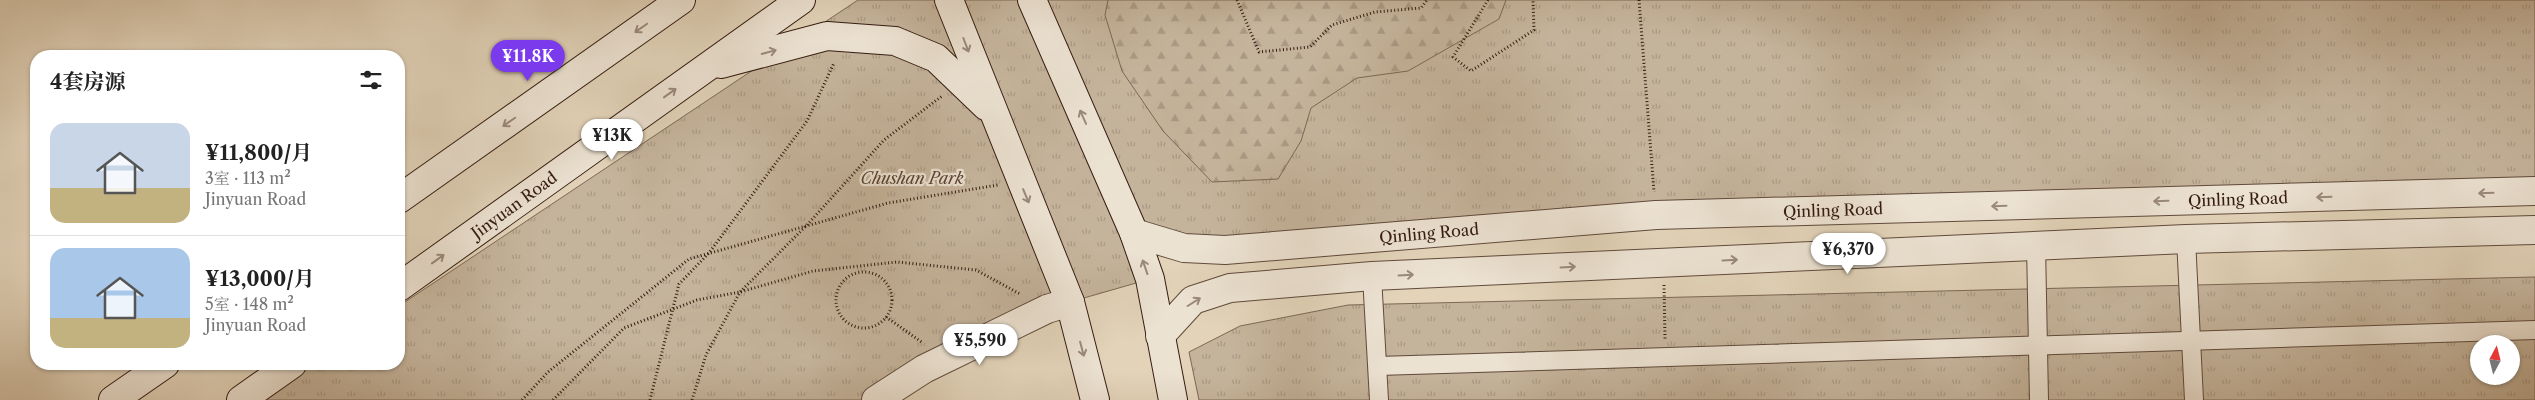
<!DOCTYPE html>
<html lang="zh">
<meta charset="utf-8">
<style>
:root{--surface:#fff;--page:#f2f2f2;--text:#222;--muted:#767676;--line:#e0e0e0;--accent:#7c3aed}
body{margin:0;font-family:"Libre Caslon Text","Noto Serif SC",serif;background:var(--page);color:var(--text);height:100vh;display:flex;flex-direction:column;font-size:19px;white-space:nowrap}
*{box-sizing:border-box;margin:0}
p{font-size:16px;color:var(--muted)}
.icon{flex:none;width:28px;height:28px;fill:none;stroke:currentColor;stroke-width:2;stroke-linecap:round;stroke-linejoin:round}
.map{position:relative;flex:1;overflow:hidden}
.drawer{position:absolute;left:30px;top:50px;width:375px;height:320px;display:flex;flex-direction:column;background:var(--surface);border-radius:20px;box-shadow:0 1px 4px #0004}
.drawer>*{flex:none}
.needle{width:32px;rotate:7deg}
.tools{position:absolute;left:2470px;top:335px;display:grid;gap:10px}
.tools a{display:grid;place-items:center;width:50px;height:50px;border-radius:50%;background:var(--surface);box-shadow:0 1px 4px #0004;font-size:25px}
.price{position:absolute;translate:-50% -42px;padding:0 11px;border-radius:18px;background:#fff;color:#222;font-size:16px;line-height:32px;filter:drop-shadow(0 1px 2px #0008)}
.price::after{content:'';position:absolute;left:50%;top:30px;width:15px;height:11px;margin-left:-8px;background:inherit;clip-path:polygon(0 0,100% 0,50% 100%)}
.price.on{background:var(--accent);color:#fff}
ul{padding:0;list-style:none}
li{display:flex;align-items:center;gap:15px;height:125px;padding:0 20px}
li+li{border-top:1px solid var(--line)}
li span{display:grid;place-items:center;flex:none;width:140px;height:100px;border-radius:15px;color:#555}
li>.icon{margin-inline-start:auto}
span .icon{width:60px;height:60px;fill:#fffc;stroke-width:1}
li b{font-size:21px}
h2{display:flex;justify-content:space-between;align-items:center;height:60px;padding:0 20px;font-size:21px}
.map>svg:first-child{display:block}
.grass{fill:url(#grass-tufts);stroke:#7d6856;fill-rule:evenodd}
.forest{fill:url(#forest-firs);stroke:#7d6856}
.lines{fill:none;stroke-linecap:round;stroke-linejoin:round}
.pedestrian-casing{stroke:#604a3b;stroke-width:20}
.tertiary-casing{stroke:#604a3b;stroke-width:30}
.secondary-casing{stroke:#351c11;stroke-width:30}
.path{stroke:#351c11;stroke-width:3;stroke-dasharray:1 2.5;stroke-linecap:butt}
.pedestrian{stroke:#ece2d2;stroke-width:18}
.tertiary{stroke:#ece2d2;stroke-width:28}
.secondary{stroke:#ece2d2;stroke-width:28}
.oneway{stroke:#9a897b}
.labels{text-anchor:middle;stroke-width:4.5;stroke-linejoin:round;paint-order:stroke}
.park-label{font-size:16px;font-style:italic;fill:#594234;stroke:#ece2d2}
.street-label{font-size:16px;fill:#351c11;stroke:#ece2d2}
</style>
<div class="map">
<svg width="2535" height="400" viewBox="0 0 2535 400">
<defs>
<pattern id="grass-tufts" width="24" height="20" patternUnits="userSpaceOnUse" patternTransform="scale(1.25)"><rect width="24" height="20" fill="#c5b49c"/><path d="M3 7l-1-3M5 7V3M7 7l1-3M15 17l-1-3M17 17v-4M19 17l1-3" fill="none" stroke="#aa9a85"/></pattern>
<pattern id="forest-firs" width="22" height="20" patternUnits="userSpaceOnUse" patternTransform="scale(1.25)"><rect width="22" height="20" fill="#c5b49c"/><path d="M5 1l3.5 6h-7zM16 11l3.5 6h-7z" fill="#aa9a85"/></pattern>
</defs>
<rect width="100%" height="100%" fill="#e2d3b9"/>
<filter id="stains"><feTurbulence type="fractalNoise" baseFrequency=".004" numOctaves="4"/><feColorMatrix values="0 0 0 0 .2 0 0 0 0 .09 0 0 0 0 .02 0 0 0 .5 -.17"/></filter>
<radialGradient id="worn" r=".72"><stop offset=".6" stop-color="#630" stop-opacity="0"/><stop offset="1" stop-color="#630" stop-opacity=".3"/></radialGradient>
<g class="grass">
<polygon points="858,0 2535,0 2535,191 1656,215 1225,250 1135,233 1150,279 1070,302 876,400 258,400 312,364 399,364 399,306"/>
<path d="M2535,277v123h-1336l-10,-48 51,-26 108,-21zM2479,344h32v32h-32z"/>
</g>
<polygon class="forest" points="1108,0 1506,0 1499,19 1408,71 1357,78 1311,108 1301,141 1278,179 1212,182 1163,131 1122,71 1105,15"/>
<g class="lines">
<g class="pedestrian-casing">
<g id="pedestrian">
<polyline points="2186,239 2194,400"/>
<polyline points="2036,245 2039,400"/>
<polyline points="1372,276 1379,400"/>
<path d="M1378,366c386,-12 772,-21 1157,-36"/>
</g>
</g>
<g class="tertiary-casing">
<g id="tertiary">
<polyline points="1134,233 1184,248 1225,250 1656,215 2535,191"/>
<polyline points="1160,336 1193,300 1230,288 1372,276 2186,239 2535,230"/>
<polyline points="876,400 924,369 1047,309 1070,302"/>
</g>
</g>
<g class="secondary-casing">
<g id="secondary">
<polyline points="949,0 1070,302 1095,400"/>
<polyline points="1032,0 1134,233 1150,279 1173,400"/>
<polyline points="721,64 827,36 895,41 936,58 986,106"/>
<polyline points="399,199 681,0"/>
<polyline points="399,287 801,0"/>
<polyline points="113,400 165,364"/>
<polyline points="241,400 292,364"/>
</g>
</g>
<g class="path">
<polyline points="1237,0 1259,52 1310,47 1332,25 1375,12 1421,8 1427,0"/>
<polyline points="1488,0 1453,57 1471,71 1534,30 1533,0"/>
<polyline points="1639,0 1654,192"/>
<circle cx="864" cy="300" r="28"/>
<polyline points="1664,285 1665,339"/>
<polyline points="886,317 923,343"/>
<polyline points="522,400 548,372 689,259 888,203 998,185"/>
<polyline points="553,400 624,328 697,300 740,292 813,271 897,262 976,270 1020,294"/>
<polyline points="650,400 679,284 709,253 807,121 834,63"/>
<polyline points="692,400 706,355 740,292 807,225 884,140 942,96"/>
</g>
<use href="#pedestrian" class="pedestrian"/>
<use href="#tertiary" class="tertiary"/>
<use href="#secondary" class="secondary"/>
</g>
<defs><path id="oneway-shaft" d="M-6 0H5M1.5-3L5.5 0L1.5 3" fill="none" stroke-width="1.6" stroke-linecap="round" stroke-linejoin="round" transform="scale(1.25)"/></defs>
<g class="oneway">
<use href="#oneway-shaft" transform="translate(641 28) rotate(145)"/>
<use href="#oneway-shaft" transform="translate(966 45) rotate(69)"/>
<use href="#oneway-shaft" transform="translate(769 52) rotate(-15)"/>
<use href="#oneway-shaft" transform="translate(670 93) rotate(-36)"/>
<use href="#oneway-shaft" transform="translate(1083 117) rotate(-114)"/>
<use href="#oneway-shaft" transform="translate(509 122) rotate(145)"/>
<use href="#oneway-shaft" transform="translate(2486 193) rotate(178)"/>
<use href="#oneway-shaft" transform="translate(1026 196) rotate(67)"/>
<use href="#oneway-shaft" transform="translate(2324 197) rotate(178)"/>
<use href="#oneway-shaft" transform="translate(2161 201) rotate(178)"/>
<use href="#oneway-shaft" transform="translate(1999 206) rotate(178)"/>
<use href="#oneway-shaft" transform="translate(438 259) rotate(-36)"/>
<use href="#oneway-shaft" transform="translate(1730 260) rotate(-3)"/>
<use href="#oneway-shaft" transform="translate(1145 267) rotate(-109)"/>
<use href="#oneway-shaft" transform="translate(1568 267) rotate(-3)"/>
<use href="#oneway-shaft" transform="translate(1406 275) rotate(-3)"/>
<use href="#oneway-shaft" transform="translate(1194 302) rotate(-32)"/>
<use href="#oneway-shaft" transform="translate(1082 349) rotate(75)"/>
</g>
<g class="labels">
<g class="park-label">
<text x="912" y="184">Chushan Park</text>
</g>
<g class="street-label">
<text transform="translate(2238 199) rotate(-2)" y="6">Qinling Road</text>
<text transform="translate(514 205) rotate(-36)" y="6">Jinyuan Road</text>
<text transform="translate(1833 210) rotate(-2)" y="6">Qinling Road</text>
<text transform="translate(1429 233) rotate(-5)" y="6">Qinling Road</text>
</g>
</g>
<rect width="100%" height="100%" filter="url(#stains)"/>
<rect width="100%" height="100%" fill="url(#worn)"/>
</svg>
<div class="tools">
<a><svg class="needle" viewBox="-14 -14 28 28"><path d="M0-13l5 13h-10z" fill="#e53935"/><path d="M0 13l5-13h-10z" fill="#767676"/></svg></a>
</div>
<b class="price on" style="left:528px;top:82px">¥11.8K</b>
<b class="price" style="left:612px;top:161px">¥13K</b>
<b class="price" style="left:1848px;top:275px">¥6,370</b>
<b class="price" style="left:980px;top:366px">¥5,590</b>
<section class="drawer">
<h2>4套房源<svg class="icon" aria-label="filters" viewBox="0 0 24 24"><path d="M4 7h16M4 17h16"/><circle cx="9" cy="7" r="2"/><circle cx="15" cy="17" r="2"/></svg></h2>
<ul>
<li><span style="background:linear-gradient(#c9d6e8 65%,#c2b280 0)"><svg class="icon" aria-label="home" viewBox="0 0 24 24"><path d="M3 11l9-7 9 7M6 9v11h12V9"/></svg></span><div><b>¥11,800/月</b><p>3室 · 113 m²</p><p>Jinyuan Road</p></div></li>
<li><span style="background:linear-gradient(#a9c7e8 70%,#c2b280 0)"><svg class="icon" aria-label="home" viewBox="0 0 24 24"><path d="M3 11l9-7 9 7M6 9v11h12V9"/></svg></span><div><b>¥13,000/月</b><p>5室 · 148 m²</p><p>Jinyuan Road</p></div></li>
</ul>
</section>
</div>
